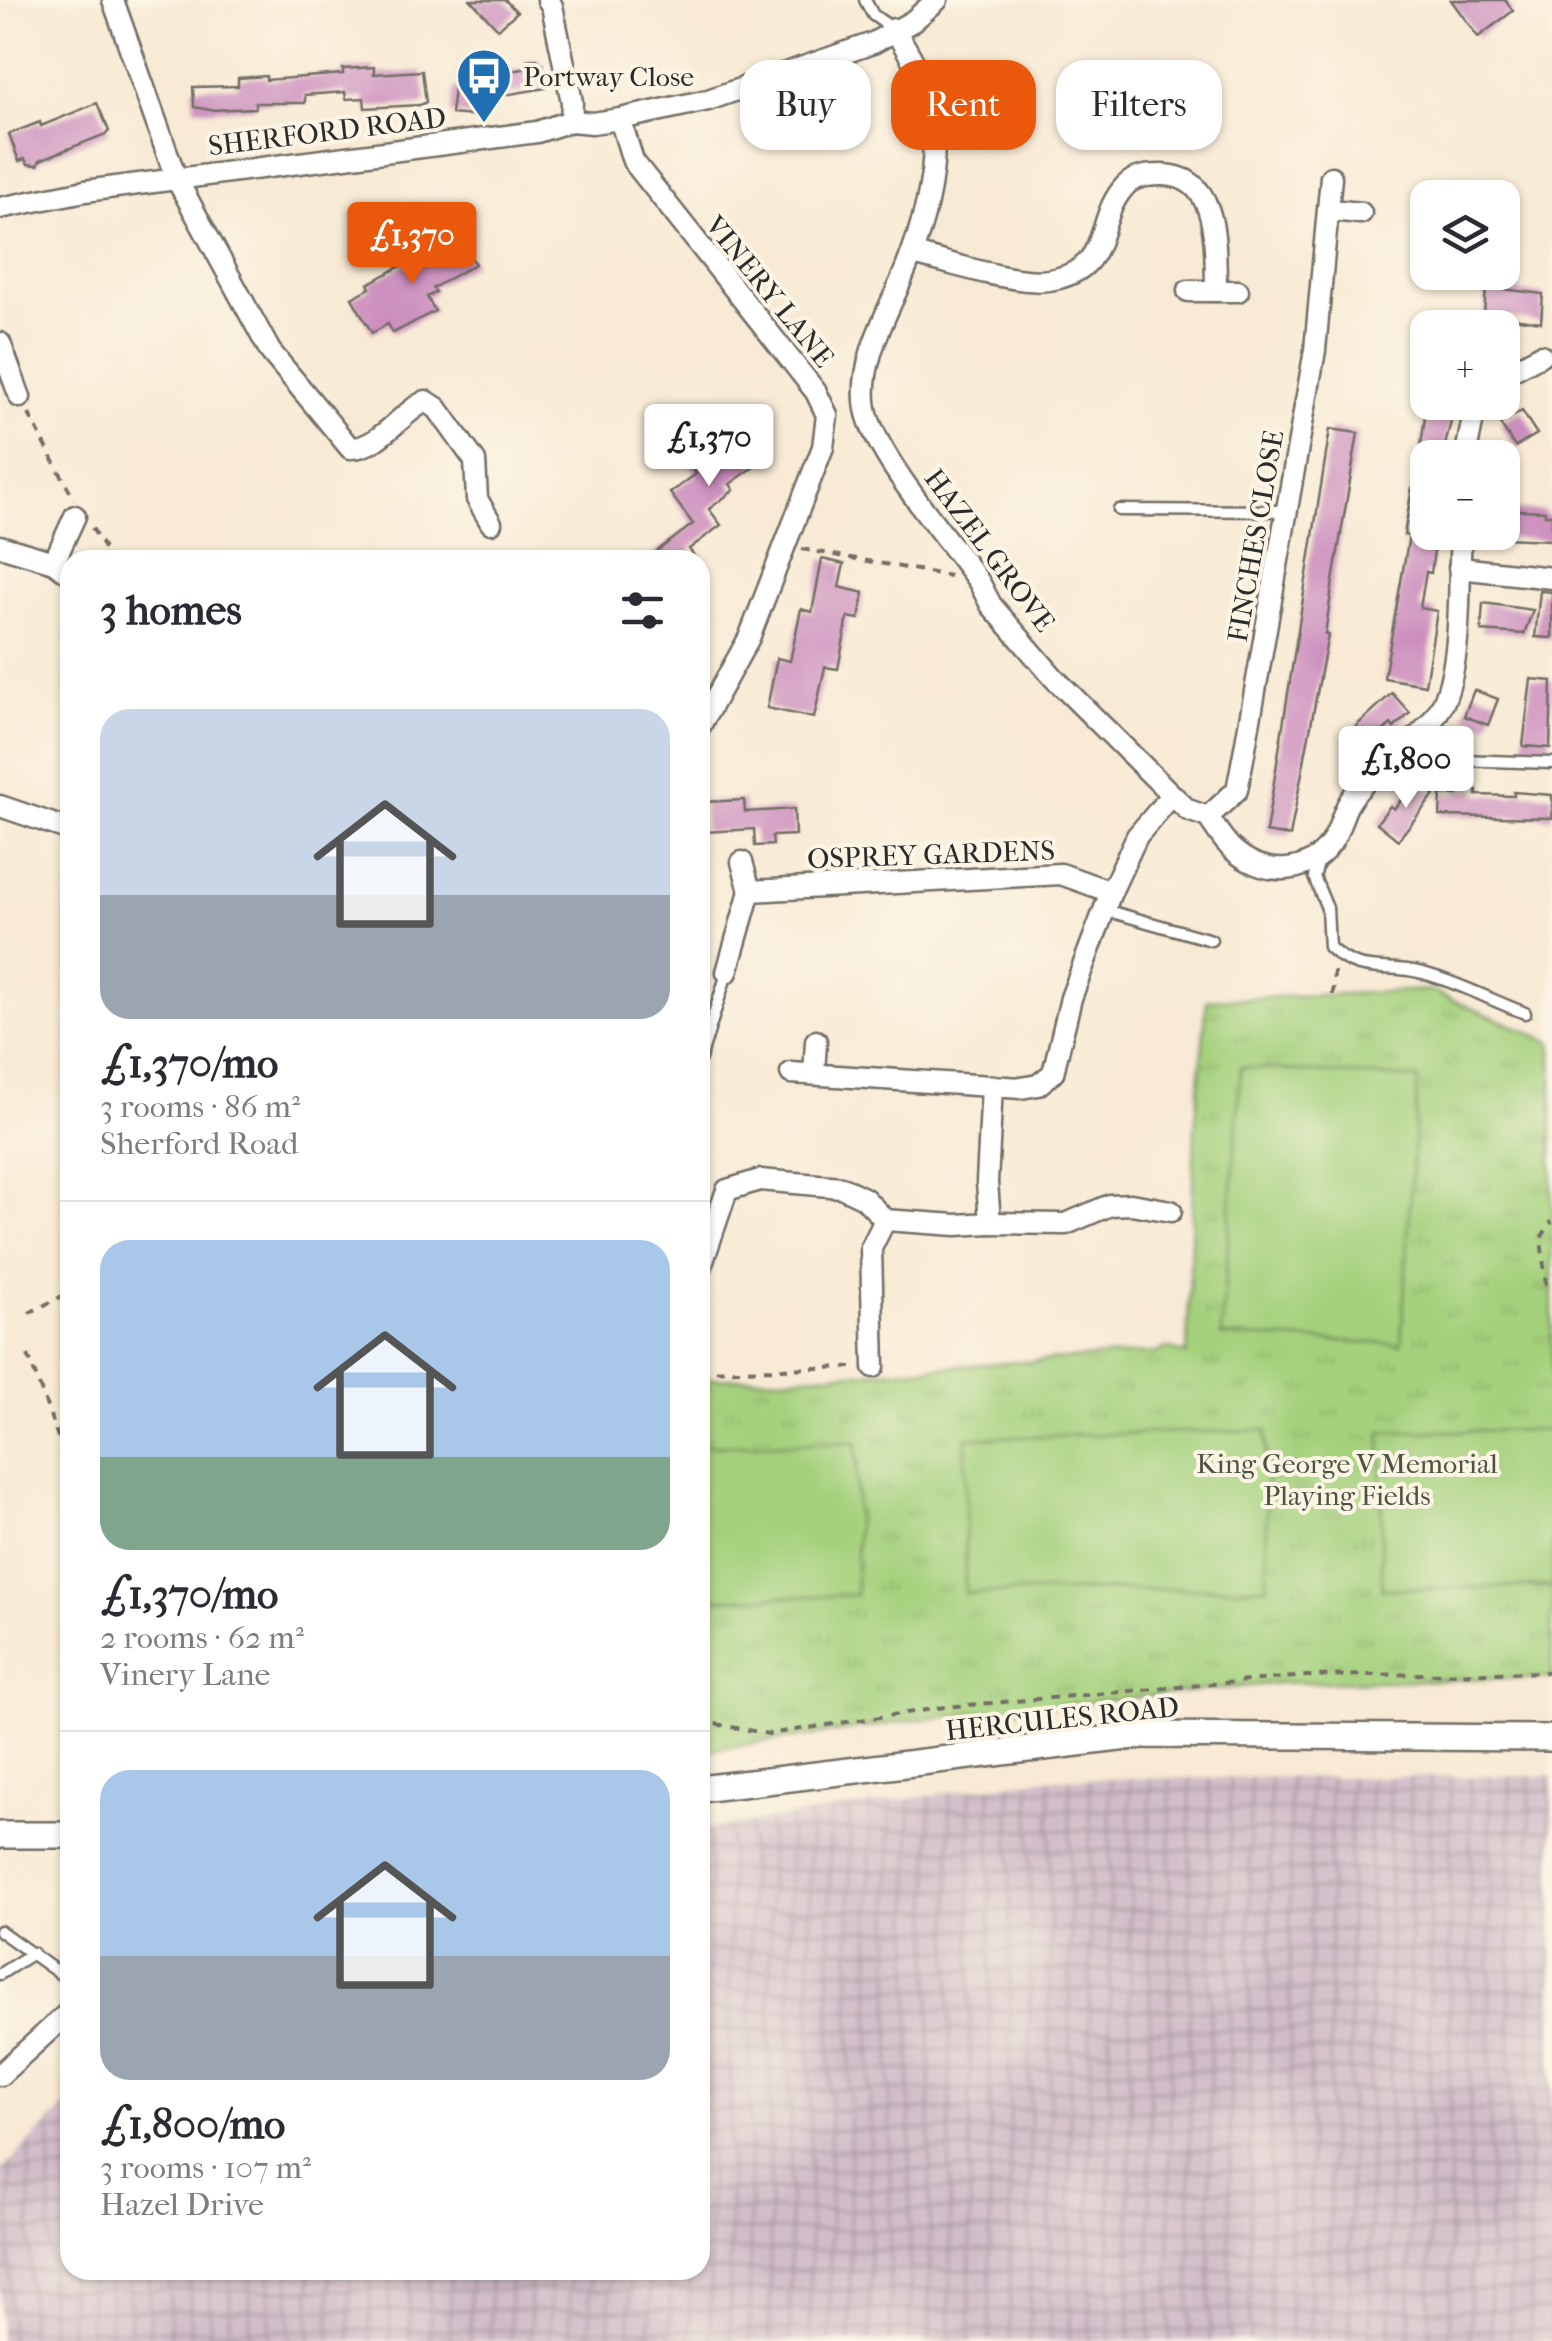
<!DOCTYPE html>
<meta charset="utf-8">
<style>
:root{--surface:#fff;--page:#f2f2f3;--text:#2b2b33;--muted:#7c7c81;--line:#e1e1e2;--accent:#ea580c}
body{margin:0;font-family:"IM FELL French Canon",serif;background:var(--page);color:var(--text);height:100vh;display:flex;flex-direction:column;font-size:38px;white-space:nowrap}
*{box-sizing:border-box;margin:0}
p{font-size:32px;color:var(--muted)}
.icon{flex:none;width:55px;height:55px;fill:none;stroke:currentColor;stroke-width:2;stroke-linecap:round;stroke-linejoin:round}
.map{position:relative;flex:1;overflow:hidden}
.side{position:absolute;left:60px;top:550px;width:650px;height:1730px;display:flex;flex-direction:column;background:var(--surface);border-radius:30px;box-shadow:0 2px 8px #0004}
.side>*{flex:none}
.banner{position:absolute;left:740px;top:60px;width:660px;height:90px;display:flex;gap:20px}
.controls{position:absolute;left:1410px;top:180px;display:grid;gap:20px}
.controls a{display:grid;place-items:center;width:110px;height:110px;border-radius:20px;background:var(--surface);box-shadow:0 2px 8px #0004;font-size:50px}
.price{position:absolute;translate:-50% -85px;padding:0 22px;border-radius:10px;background:#fff;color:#222;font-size:32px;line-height:65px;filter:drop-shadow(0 2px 5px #0008)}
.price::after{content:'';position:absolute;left:50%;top:60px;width:30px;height:22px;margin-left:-15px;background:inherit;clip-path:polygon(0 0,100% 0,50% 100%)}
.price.active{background:var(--accent);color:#fff}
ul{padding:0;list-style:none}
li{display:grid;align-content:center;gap:20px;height:530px;padding:0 40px}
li+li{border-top:2px solid var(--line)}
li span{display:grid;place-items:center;height:310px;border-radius:30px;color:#555}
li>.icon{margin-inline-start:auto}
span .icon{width:180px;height:180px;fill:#fffc;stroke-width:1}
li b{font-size:42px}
h2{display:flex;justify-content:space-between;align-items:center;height:120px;padding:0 40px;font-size:42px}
.tag{padding:0 35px;border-radius:30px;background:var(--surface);box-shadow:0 2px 8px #0004;font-size:35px;line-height:90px}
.tag.active{background:var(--accent);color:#fff}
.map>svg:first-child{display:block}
.industrial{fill:url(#industrial-grid)}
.grass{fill:url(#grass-tufts);stroke:#687e54;stroke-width:2.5}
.pitch{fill:#a5d17d;stroke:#687e54;stroke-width:2.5}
.building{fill:#cc8ebe}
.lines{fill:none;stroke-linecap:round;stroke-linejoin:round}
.service-casing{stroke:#736e66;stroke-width:15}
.minor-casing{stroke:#736e66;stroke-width:25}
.tertiary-casing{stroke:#736e66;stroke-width:30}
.path{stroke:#736e66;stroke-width:4;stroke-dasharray:8 8;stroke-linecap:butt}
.service{stroke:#fff;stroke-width:10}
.minor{stroke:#fff;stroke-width:20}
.tertiary{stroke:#fff;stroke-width:25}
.labels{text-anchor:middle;stroke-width:8;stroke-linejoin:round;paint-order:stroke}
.poi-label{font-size:28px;fill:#2b2b2b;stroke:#fcf5e5;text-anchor:start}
.street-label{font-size:28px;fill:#2b2b2b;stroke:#fcf5e5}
.park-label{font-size:28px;fill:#4a5440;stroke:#fcf5e5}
</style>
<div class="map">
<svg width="1552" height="2341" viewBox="0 0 1552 2341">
<defs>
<pattern id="industrial-grid" width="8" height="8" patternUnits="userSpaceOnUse" patternTransform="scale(2.5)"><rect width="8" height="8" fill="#d1bdc9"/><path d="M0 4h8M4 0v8" fill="none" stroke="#aa9aa3"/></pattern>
<pattern id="grass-tufts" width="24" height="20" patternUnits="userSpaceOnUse" patternTransform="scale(2.5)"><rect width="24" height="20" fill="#a5d17d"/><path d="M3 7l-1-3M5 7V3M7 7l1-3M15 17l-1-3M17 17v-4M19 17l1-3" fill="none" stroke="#8eb46c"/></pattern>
</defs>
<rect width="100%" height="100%" fill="#fcf5e5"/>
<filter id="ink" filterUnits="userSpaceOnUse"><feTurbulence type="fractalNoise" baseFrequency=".01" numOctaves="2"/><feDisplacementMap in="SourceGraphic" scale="20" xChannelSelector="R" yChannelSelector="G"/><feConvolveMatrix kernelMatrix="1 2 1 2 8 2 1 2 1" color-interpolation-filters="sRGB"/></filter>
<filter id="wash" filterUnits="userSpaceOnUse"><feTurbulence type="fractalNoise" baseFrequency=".0048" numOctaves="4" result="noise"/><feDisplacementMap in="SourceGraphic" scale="40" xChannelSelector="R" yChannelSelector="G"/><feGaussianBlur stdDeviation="2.25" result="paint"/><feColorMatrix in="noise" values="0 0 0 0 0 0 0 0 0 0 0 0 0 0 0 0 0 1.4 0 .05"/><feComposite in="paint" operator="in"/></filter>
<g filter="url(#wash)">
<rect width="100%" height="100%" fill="#f8ead4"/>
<polygon class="industrial" points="1552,1776 1552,2341 0,2341 0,2172 70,2102 70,2270 700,2270 700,1830 1040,1779"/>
<polygon class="grass" points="1429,990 1552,1042 1552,1678 1278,1683 940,1717 700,1751 700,1379 790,1377 1157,1353 1166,1348 1187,1354 1195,1128 1207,1000"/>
<g class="pitch">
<polygon points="1241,1067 1418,1079 1401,1344 1221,1336"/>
<polygon points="1266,1430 1267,1587 965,1593 966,1438"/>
<polygon points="1552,1430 1552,1586 1382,1589 1381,1432"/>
<polygon points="857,1442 856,1595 700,1599 700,1446"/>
</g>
<g id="blocks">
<g class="building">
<polygon points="471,0 505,0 517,12 498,29"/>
<polygon points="1451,0 1505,0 1513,11 1478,37"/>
<polygon points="537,59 543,64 546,88 475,100 473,116 451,114 454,88 458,88 458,69 476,68 476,76 523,69 527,60"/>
<polygon points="374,67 374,74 422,71 426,102 420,105 365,108 364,98 346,99 345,92 305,95 305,103 255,103 255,108 210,110 194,107 193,87 238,86 238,78 266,76 266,80 343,74 343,69"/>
<polygon points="97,103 109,131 106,134 40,160 38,165 28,164 25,159 19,161 9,134 40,122 41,126"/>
<polygon points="458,235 475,264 433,288 436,292 427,297 435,311 393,333 388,324 372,333 352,298 370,288 368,284"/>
<polygon points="1486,287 1543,294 1541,322 1484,314"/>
<polygon points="1427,402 1455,406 1444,449 1421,445"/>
<polygon points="1522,411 1537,434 1515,447 1500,424"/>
<polygon points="731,420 762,461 730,484 734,490 709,509 721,525 689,549 697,560 645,560 693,524 670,493 696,474 688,463 720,439 714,432"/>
<polygon points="1330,429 1358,433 1333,581 1325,634 1328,635 1290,836 1266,832"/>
<polygon points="1412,488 1428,490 1426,550 1434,551 1431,573 1426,572 1420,608 1437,611 1425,685 1384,678 1409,536 1404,535"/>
<polygon points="1519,510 1545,511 1545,515 1552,515 1552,540 1502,538 1502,512"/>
<polygon points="822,559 844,564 839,587 864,593 859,619 848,617 838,669 825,667 814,718 767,708 777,658 790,661 801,609 812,612"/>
<polygon points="1540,591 1552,592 1552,638 1535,637"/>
<polygon points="1483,603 1533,610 1524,634 1481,631"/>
<polygon points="1531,679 1552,681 1550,748 1523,746"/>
<polygon points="1474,690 1498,699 1488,725 1464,716"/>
<polygon points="1392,693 1410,713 1394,728 1391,724 1365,748 1353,735 1359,729 1356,726"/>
<polygon points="1416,781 1434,795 1398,840 1377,823 1390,806 1394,809"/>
<polygon points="1458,790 1477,790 1477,795 1514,796 1514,792 1552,795 1552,818 1440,816 1441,794 1458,795"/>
<polygon points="744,800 745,812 794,809 795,835 772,836 773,845 755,846 754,829 705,832 704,802"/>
</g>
</g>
</g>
<g filter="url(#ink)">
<use href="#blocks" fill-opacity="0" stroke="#736e66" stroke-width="2.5"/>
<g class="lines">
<g class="service-casing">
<g id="service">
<polyline points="865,0 873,15 893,29"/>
<polyline points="1119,510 1287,511"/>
<polyline points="1421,733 1441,751 1458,760 1552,763"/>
<path d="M1320,857l-6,20 13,31 2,39c32,31 56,15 94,26 34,9 68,27 102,40"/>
<polyline points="1105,910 1211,940"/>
<polyline points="700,1059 727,973"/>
<polyline points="0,1931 70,1981"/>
<polyline points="0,1974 33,1953"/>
</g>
</g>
<g class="minor-casing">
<g id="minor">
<path d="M113,0l63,178 94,173 80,97c29,1 51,-36 76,-47l11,7 38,53 2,38 14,24"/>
<polyline points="548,0 552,6 572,102 571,121"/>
<path d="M894,29c16,25 29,48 36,77 13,62 -9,130 -34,186 -16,35 -37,77 -30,117 9,47 83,131 113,173l12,23 63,73 118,117 16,15 20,7 29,-27 8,-42 70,-398 16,-173"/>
<polyline points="620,119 633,161 816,392 827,415 823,447 749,638 700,726"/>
<polyline points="0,208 85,191 537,132 571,121 592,123 620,119 708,100 873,43 913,21 937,0"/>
<polyline points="1330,210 1361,213"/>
<path d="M913,254c35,8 103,31 136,26 65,-10 44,-61 77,-95 9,-9 23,-10 35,-10 60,-1 54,75 55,116"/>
<polyline points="1188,291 1238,291"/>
<polyline points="0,343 20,397"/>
<polyline points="1502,376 1541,355"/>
<polyline points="1465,458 1473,418 1483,402"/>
<polyline points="0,546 54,562 70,574"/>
<polyline points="54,562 75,516"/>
<polyline points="1459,568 1552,578"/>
<polyline points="0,806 70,830"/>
<path d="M1208,817c7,10 14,22 23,31 30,28 75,30 100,-5 12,-17 9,-34 28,-54 25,-29 70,-52 85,-88 19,-47 14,-117 17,-169"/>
<polyline points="742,862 750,891"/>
<polyline points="727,972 750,891 1061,874 1111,892"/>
<polyline points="791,1073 1021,1088 1038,1085 1053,1073 1071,998 1111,892 1137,836 1172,795"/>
<polyline points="814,1074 816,1041"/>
<polyline points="990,1223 1066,1224 1110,1205 1131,1204 1171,1211"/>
<polyline points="700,1270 727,1190 760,1180 841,1187 864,1198 885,1220 956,1225 990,1223 987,1182 992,1086"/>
<polyline points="874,1367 871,1248 885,1220"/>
<polyline points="0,2075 70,2011"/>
</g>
</g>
<g class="tertiary-casing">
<g id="tertiary">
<polyline points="700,1789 1144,1735 1552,1738"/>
<polyline points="0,1835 70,1835"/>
</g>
</g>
<g class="path">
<polyline points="29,414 74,499"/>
<polyline points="92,528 111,560"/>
<polyline points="802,549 950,576"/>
<polyline points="1333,995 1334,970"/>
<polyline points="1546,1285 1541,1238 1552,1221"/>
<polyline points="29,1313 70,1292"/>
<polyline points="28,1355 70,1470"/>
<polyline points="700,1371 855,1367"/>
<polyline points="700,1721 769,1734 945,1707 1306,1676 1552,1672"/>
</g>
<use href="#service" class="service"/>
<use href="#minor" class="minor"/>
<use href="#tertiary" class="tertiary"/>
</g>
</g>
<defs>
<g id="bus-pin" transform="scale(2.875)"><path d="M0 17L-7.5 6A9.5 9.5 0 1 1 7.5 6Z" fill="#1f6fb2" stroke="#fcf5e5"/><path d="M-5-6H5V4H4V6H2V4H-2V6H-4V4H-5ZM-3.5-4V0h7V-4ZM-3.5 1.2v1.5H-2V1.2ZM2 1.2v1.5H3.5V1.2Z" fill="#fff"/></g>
</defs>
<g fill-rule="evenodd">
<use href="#bus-pin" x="484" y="76"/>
</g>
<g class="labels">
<g class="poi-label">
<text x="523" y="86">Portway Close</text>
</g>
<g class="street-label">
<text transform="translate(327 131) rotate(-7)" y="10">SHERFORD ROAD</text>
<text transform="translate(770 291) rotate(51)" y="10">VINERY LANE</text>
<text transform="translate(1255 536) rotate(-80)" y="10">FINCHES CLOSE</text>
<text transform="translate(990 550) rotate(53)" y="10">HAZEL GROVE</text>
<text transform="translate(931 854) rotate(-2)" y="10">OSPREY GARDENS</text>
<text transform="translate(1062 1718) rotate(-6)" y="10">HERCULES ROAD</text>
</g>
<g class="park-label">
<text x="1347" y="1473">King George V Memorial<tspan x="1347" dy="32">Playing Fields</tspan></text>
</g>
</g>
</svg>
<div class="controls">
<a><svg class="icon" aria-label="layers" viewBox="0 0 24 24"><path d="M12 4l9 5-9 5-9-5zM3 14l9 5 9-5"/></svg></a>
<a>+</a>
<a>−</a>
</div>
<b class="price active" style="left:412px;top:287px">£1,370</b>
<b class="price" style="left:709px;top:489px">£1,370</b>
<b class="price" style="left:1406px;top:811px">£1,800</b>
<div class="banner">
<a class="tag">Buy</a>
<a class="tag active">Rent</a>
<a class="tag">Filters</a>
</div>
<section class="side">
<h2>3 homes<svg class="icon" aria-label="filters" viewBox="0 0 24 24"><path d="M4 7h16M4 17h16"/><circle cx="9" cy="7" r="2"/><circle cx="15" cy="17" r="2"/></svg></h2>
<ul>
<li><span style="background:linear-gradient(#c9d6e8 60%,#9aa5b1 0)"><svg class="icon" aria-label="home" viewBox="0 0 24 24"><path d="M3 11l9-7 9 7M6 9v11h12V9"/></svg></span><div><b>£1,370/mo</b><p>3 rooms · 86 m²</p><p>Sherford Road</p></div></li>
<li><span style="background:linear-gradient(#a9c7e8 70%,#7fa58c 0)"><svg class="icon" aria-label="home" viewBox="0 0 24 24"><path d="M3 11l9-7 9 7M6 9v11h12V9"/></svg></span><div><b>£1,370/mo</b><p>2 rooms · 62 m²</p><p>Vinery Lane</p></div></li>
<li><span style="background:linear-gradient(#a9c7e8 60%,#9aa5b1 0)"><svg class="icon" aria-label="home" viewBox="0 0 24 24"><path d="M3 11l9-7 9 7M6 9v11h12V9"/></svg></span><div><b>£1,800/mo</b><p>3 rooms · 107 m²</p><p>Hazel Drive</p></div></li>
</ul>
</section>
</div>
